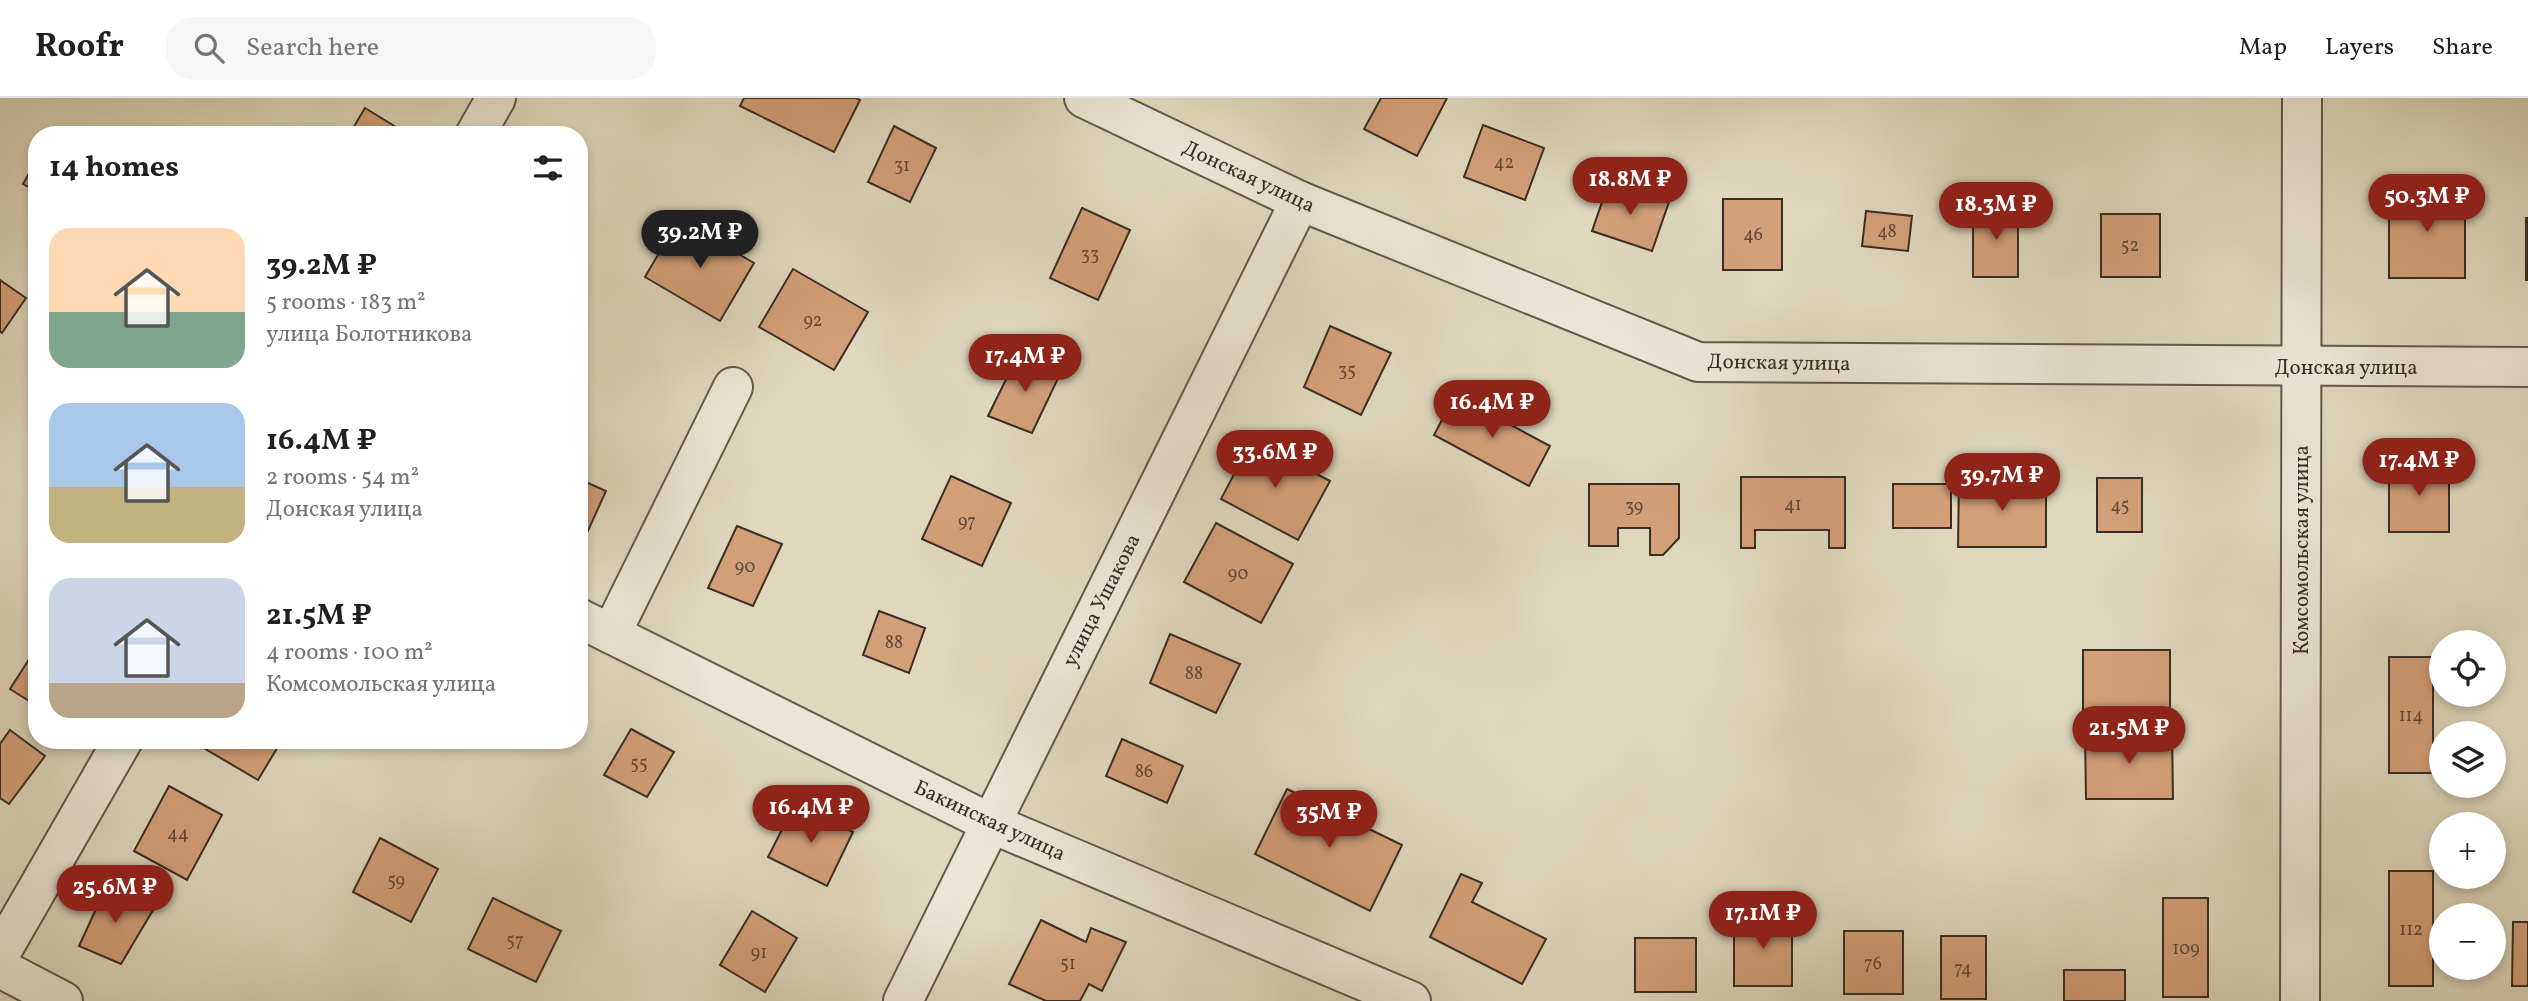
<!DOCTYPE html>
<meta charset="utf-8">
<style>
:root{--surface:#fff;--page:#f6f6f6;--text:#202124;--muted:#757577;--line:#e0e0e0;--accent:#8f2418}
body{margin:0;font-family:Vollkorn,serif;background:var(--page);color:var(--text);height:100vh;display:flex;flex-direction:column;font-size:26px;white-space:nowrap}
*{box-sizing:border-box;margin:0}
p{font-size:23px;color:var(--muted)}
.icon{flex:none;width:38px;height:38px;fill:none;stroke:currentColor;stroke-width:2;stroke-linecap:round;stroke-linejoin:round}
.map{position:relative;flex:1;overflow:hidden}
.panel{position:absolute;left:28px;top:28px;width:560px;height:623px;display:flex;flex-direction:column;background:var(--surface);border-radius:28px;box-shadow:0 4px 10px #0003}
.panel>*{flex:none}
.fabs{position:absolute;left:2429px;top:532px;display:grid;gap:14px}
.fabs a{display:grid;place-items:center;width:77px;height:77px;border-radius:50%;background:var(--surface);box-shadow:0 4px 10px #0003;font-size:35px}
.price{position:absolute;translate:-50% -60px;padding:0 16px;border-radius:24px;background:var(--accent);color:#fff;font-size:23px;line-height:46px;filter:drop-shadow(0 2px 4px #0008)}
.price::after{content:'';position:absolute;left:50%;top:42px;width:21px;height:16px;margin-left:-10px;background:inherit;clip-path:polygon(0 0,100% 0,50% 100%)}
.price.on{background:#222;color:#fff}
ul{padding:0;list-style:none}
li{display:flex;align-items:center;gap:21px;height:175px;padding:0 21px}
li span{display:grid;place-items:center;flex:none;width:196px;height:140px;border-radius:21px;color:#555}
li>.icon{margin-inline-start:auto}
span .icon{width:84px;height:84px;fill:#fffc;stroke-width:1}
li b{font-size:30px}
h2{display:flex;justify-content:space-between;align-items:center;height:84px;padding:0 21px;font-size:30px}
header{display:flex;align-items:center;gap:42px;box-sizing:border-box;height:98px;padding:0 35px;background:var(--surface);border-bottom:2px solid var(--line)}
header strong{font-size:33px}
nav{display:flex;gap:38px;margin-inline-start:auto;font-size:24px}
.search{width:490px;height:63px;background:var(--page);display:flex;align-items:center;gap:18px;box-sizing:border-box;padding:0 24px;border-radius:28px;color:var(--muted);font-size:26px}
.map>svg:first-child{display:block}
.building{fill:#d39f78;stroke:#3a2d26;stroke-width:2}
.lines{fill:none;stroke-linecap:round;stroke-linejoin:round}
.minor-casing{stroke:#63584c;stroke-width:42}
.minor{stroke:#eae6d4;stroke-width:38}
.labels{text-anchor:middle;stroke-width:7;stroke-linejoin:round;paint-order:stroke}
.number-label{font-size:18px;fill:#604a3a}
.street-label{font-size:21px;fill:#3a2d26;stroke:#eae6d4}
</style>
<header>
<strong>Roofr</strong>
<div class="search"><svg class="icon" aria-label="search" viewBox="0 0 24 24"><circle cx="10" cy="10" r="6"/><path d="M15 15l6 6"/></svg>Search here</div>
<nav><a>Map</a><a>Layers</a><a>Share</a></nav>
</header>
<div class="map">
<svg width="2528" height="903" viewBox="0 0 2528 903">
<rect width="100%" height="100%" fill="#dfd8bd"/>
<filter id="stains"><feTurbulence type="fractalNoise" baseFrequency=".00286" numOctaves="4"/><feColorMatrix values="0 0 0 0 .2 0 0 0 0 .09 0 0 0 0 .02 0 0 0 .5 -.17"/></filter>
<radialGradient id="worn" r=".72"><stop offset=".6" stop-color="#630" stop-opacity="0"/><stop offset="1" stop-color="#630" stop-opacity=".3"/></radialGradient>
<g class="building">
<polygon points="744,0 856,0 860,2 834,54 740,8"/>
<polygon points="1381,0 1447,0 1417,58 1364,31"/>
<polygon points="365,10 404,34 403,37 349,37"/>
<polygon points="1483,27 1544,50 1525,102 1464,79"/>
<polygon points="894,28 936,50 910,104 868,84"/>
<polygon points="37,62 37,94 23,86"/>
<polygon points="1609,84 1669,104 1652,153 1592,133"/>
<rect x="2389" y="91" width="76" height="89"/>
<rect x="1723" y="101" width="59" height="71"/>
<rect x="1973" y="108" width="45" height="71"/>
<polygon points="1082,110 1130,132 1098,202 1050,180"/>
<polygon points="1866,113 1912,118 1908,153 1862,148"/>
<rect x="2101" y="116" width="59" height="63"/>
<rect x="2526" y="120" width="2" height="62"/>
<polygon points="679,121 754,165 720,223 645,179"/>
<polygon points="793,171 868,214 834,272 759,229"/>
<polygon points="0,182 26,200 2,235 0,233"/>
<polygon points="1330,228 1391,255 1361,317 1304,289"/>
<polygon points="1019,255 1061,274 1032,335 988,318"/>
<polygon points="1455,297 1550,348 1529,388 1434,337"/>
<polygon points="1252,342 1330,383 1298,442 1221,401"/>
<rect x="2389" y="366" width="60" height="68"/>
<polygon points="951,378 1011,405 982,468 922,441"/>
<polygon points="1741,379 1845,379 1845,450 1829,450 1829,432 1755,432 1755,450 1741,450"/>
<rect x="2097" y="380" width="45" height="54"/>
<polygon points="579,381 606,393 582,446 579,444"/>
<polygon points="1959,381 2046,381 2046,449 1958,449"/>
<polygon points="1589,386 1679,386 1679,440 1663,457 1650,457 1650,430 1618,430 1618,448 1589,448"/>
<rect x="1893" y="386" width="58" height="44"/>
<polygon points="1216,425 1293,466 1261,525 1184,484"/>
<polygon points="737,428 782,446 753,508 708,490"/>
<polygon points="879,513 925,530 909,575 863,557"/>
<polygon points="1170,536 1240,566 1216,615 1150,585"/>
<polygon points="37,549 37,608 10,591"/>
<polygon points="2083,552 2170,552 2170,619 2083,620"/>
<rect x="2389" y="559" width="44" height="116"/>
<polygon points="631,631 674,654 647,699 604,677"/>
<polygon points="10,632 45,658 9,706 0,700 0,646"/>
<polygon points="2085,634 2172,634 2173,701 2086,701"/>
<polygon points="1122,641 1183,668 1167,705 1106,678"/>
<polygon points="190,642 282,642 258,682"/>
<polygon points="169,688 222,717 187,782 134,753"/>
<polygon points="1287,691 1402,747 1370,813 1255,756"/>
<polygon points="795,706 853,734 827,788 768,759"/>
<polygon points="380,740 438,771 411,824 353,794"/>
<rect x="2389" y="773" width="44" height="115"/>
<polygon points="1461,776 1482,785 1472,804 1546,841 1522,886 1430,839"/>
<polygon points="108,785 153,812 121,866 79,848"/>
<polygon points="493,800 561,833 536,884 468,851"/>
<rect x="2163" y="800" width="45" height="99"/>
<polygon points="752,813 797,840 765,894 720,867"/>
<rect x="1734" y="817" width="58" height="71"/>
<polygon points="1041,822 1086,844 1091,830 1126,844 1102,893 1089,886 1080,903 1046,903 1009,886"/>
<polygon points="2513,824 2528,824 2528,888 2512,888"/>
<rect x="1844" y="833" width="59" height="63"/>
<rect x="1941" y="838" width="45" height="63"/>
<rect x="1635" y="840" width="61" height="54"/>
<rect x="2064" y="872" width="61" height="31"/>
</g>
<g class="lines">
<g class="minor-casing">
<g id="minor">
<polyline points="1084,0 1300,103 1698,264 2528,269"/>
<polyline points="475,37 496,0"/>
<polyline points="579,520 990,725 1411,903"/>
<polyline points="611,536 733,289"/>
<polyline points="0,856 123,642"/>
<polyline points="0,870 63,903"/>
<polyline points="903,903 1300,103"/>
<polyline points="2300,903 2302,0"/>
</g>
</g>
<use href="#minor" class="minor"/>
</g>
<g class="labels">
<g class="number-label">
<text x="1504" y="70">42</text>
<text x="902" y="73">31</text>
<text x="1887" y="139">48</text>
<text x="1753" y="142">46</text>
<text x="2130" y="153">52</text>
<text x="1090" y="162">33</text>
<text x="813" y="228">92</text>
<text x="1347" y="278">35</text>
<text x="1793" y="412">41</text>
<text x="2120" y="413">45</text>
<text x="1634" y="414">39</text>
<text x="967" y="429">97</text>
<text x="745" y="474">90</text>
<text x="1238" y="481">90</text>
<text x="894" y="550">88</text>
<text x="1194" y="581">88</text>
<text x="2411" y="623">114</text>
<text x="639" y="671">55</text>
<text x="1144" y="679">86</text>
<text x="178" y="741">44</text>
<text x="396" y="788">59</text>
<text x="2411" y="837">112</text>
<text x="515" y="848">57</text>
<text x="2186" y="856">109</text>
<text x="759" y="860">91</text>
<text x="1068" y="871">51</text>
<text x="1873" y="871">76</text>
<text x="1963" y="876">74</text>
</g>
<g class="street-label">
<text transform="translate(1249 78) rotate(25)" y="7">Донская улица</text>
<text transform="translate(1779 264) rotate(1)" y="7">Донская улица</text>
<text x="2346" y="276">Донская улица</text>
<text transform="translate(2301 452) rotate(-90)" y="7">Комсомольская улица</text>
<text transform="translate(1101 502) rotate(-63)" y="7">улица Ушакова</text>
<text transform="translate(990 722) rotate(25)" y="7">Бакинская улица</text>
</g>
</g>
<rect width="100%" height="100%" filter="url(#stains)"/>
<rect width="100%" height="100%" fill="url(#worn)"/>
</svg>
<div class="fabs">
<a><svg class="icon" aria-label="locate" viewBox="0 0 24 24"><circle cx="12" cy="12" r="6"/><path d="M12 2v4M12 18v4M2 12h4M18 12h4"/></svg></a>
<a><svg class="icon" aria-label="layers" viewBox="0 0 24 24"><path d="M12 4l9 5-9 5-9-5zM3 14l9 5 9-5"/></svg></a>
<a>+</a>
<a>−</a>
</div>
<b class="price" style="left:1630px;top:119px">18.8M ₽</b>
<b class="price" style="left:2427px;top:136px">50.3M ₽</b>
<b class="price" style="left:1996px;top:144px">18.3M ₽</b>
<b class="price on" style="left:700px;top:172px">39.2M ₽</b>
<b class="price" style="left:1025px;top:296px">17.4M ₽</b>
<b class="price" style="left:1492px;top:342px">16.4M ₽</b>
<b class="price" style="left:1275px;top:392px">33.6M ₽</b>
<b class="price" style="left:2419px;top:400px">17.4M ₽</b>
<b class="price" style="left:2002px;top:415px">39.7M ₽</b>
<b class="price" style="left:2129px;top:668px">21.5M ₽</b>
<b class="price" style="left:811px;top:747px">16.4M ₽</b>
<b class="price" style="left:1329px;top:752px">35M ₽</b>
<b class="price" style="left:115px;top:827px">25.6M ₽</b>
<b class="price" style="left:1763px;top:853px">17.1M ₽</b>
<section class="panel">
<h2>14 homes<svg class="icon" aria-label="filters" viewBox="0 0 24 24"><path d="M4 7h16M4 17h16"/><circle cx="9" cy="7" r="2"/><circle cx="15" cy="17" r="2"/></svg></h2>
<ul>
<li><span style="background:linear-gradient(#ffd9b3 60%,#7fa58c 0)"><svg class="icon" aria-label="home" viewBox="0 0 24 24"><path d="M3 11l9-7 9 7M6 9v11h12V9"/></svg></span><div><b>39.2M ₽</b><p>5 rooms · 183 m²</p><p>улица Болотникова</p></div></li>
<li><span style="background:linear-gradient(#a9c7e8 60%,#c2b280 0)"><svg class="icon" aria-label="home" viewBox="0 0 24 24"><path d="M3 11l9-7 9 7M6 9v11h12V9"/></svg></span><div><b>16.4M ₽</b><p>2 rooms · 54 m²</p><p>Донская улица</p></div></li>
<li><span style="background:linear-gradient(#c9d6e8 75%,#b9a48a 0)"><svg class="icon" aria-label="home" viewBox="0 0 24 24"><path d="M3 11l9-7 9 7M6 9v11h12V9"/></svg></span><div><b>21.5M ₽</b><p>4 rooms · 100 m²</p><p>Комсомольская улица</p></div></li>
</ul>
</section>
</div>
